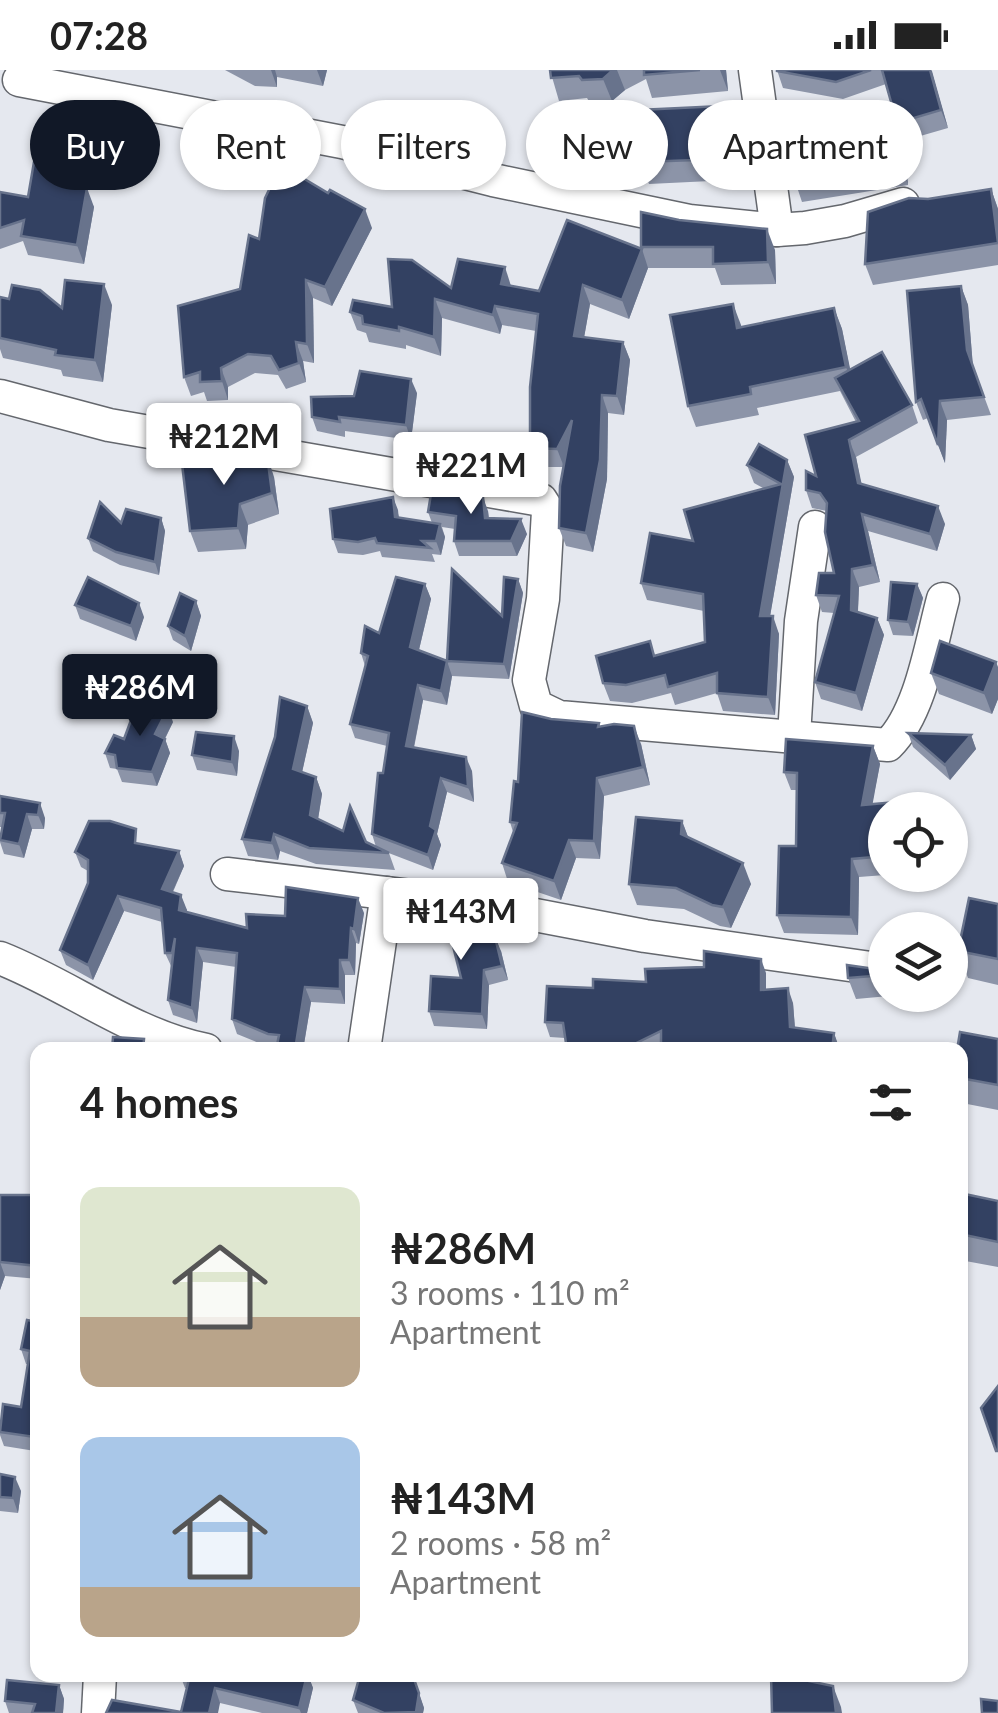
<!DOCTYPE html>
<meta charset="utf-8">
<style>
:root{--surface:#fff;--page:#f2f2f2;--text:#222;--muted:#767676;--accent:#111827}
body{margin:0;font-family:Lato,sans-serif;background:var(--page);color:var(--text);height:100vh;display:flex;flex-direction:column;font-size:38px;white-space:nowrap}
*{box-sizing:border-box;margin:0}
p{font-size:32px;color:var(--muted)}
.icon{flex:none;width:55px;height:55px;fill:none;stroke:currentColor;stroke-width:2;stroke-linecap:round;stroke-linejoin:round}
.map{position:relative;flex:1;overflow:hidden}
.drawer{position:absolute;left:30px;top:972px;width:938px;height:640px;display:flex;flex-direction:column;background:var(--surface);border-radius:20px;box-shadow:0 2px 8px #0004}
.drawer>*{flex:none}
.banner{position:absolute;left:30px;top:30px;width:940px;height:90px;display:flex;gap:20px}
.buttons{position:absolute;left:868px;top:722px;display:grid;gap:20px}
.buttons a{display:grid;place-items:center;width:100px;height:100px;border-radius:50%;background:var(--surface);box-shadow:0 2px 8px #0004;font-size:50px}
.price{position:absolute;translate:-50% -85px;padding:0 22px;border-radius:10px;background:#fff;color:#222;font-size:32px;line-height:65px;filter:drop-shadow(0 2px 5px #0008)}
.price::after{content:'';position:absolute;left:50%;top:60px;width:30px;height:22px;margin-left:-15px;background:inherit;clip-path:polygon(0 0,100% 0,50% 100%)}
.price.active{background:var(--accent);color:#fff}
ul{padding:0;list-style:none}
li{display:flex;align-items:center;gap:30px;height:250px;padding:0 50px}
li span{display:grid;place-items:center;flex:none;width:280px;height:200px;border-radius:20px;color:#555}
li>.icon{margin-inline-start:auto}
span .icon{width:120px;height:120px;fill:#fffc;stroke-width:1}
li b{font-size:42px}
h2{display:flex;justify-content:space-between;align-items:center;height:120px;padding:0 50px;font-size:42px}
.chip{padding:0 35px;border-radius:45px;background:var(--surface);box-shadow:0 2px 8px #0004;font-size:35px;line-height:90px}
.chip.active{background:var(--accent);color:#fff}
.status{display:flex;justify-content:space-between;align-items:center;height:70px;padding:0 50px;background:var(--surface);direction:ltr}
.status svg{height:28px;fill:currentColor}
.map>svg:first-child{display:block}
.lines{fill:none;stroke-linecap:round;stroke-linejoin:round}
.minor-casing{stroke:#64676d;stroke-width:35}
.minor{stroke:#fff;stroke-width:32}
.wall{fill:#8c94a8}
.shaded-wall{fill:#68738c}
.building{fill:#334162;stroke:#68738c;stroke-width:2.5}
</style>
<div class="status"><b>07:28</b><svg viewBox="0 0 49 12"><path d="M0 12V9h3v3zM5 12V6h3v6zM10 12V3h3v9zM15 12V0h3v12zM26 1h20v11H26zM47 4h2v5h-2z"/></svg></div>
<div class="map">
<svg width="998" height="1643" viewBox="0 0 998 1643">
<rect width="100%" height="100%" fill="#e5e8ef"/>
<g class="lines">
<g class="minor-casing">
<g id="minor">
<polyline points="755,0 777,160"/>
<polyline points="19,10 342,72 493,110 689,151 777,160 805,158 845,151 903,134"/>
<path d="M0,326l109,29 432,75 7,11 -5,88 -14,81 7,26 23,11 329,28c33,-32 43,-102 55,-146"/>
<polyline points="794,666 801,551 815,457"/>
<polyline points="227,804 477,834 645,866 885,900"/>
<path d="M0,888c69,27 132,77 206,92"/>
<polyline points="364,980 387,823"/>
<polyline points="98,1643 100,1605"/>
</g>
</g>
<use href="#minor" class="minor"/>
</g>
<g class="wall">
<polygon points="225,0 327,0 323,16 277,7 277,17 255,16"/>
<polygon points="550,0 726,0 728,21 652,28 646,9 625,20 612,31 590,33 587,28 559,31"/>
<polygon points="777,0 931,0 948,58 903,71 908,115 802,132 795,111 895,50 886,14 843,29 783,18"/>
<polygon points="464,47 461,67 440,63 438,55"/>
<polygon points="106,54 112,68 115,100 89,98 84,84"/>
<polygon points="729,58 731,110 649,114 641,92"/>
<polygon points="84,109 83,116 94,137 84,194 28,185 23,171 0,179 0,122 28,127"/>
<polygon points="991,119 998,139 998,195 873,215 865,194 928,129"/>
<polygon points="641,142 775,180 776,214 721,215 715,198 648,198 629,249 590,234 584,267 623,272 630,290 624,345 608,343 607,409 593,482 566,476 559,458 563,397 537,397 530,378 536,261 502,255 500,264 442,248 441,286 406,275 406,279 369,272 366,263 357,260 350,242 392,237 451,218 511,216 539,221 642,179"/>
<polygon points="372,158 332,236 313,228 314,293 303,291 306,312 286,319 278,305 255,303 228,317 228,330 207,331 204,322 191,326 184,307 240,219 259,169"/>
<polygon points="961,216 968,235 973,297 991,345 947,350 945,393 928,348 923,350 916,332"/>
<polygon points="0,227 62,238 112,235 103,312 63,306 61,300 3,288 0,279"/>
<polygon points="834,238 842,259 850,300 912,335 918,353 856,387 861,414 945,454 937,481 868,461 880,512 859,517 858,542 877,548 884,565 862,641 821,629 815,612 834,543 822,542 816,525 834,503 827,441 812,438 806,420 856,352 840,321 757,338 759,345 696,357 688,336 741,257"/>
<polygon points="417,323 411,370 345,361 345,367 317,361 312,347"/>
<polygon points="787,390 794,407 770,546 779,564 775,645 723,641 717,623 675,635 671,623 632,633 610,631 603,613 650,571 655,586 705,572 704,541 647,530 641,513 693,471 763,418 754,413 747,395"/>
<polygon points="274,407 279,444 248,455 246,479 198,482 190,461"/>
<polygon points="393,427 399,447 432,453 428,442 488,441 489,448 527,464 517,486 459,486 454,471 455,459 442,457 445,467 441,485 432,484 435,492 382,487 380,481 363,485 338,483 333,469"/>
<polygon points="161,448 165,461 159,505 120,495 93,481 88,468 121,453"/>
<polygon points="518,509 523,523 509,609 452,606 447,635 423,630 414,678 472,701 474,732 447,722 437,764 441,775 433,800 386,782 389,783 395,800 316,794 280,781 278,790 248,786 242,769 275,667 307,636 313,653 302,702 316,707 322,724 318,749 376,777 372,764 387,676 355,668 350,654 365,596 361,583 425,514 431,529 419,580 447,591 502,546"/>
<polygon points="917,514 923,528 913,566 893,565 888,550"/>
<polygon points="196,531 201,546 191,581 173,570 168,556"/>
<polygon points="75,535 144,547 136,571 80,549"/>
<polygon points="998,597 998,629 992,644 939,624 931,603"/>
<polygon points="551,649 599,653 600,657 641,674 650,715 604,726 600,789 576,788 561,830 508,812 502,793 513,762 510,752 518,712"/>
<polygon points="173,652 165,669 170,683 157,716 122,712 117,699 110,698 105,683 124,669"/>
<polygon points="908,663 971,665 976,679 950,710 913,677"/>
<polygon points="873,676 880,694 872,734 885,740 885,805 859,807 858,865 784,863 777,845 796,776 796,720 791,720 784,702"/>
<polygon points="239,681 237,706 197,700 192,685"/>
<polygon points="0,726 45,748 44,759 32,759 24,788 4,784 0,772 2,757 0,757"/>
<polygon points="682,751 688,767 751,814 731,858 720,856 684,839 637,835 629,814"/>
<polygon points="141,774 179,781 184,796 173,822 187,840 186,842 247,858 285,846 364,843 359,874 356,873 355,905 345,905 345,934 311,932 303,980 276,980 237,964 232,949 236,897 203,892 197,953 173,945 168,930 172,898 165,883 162,852 124,841 93,910 66,895 60,880 88,813 88,801 81,797 75,782"/>
<polygon points="998,834 998,915 968,908 958,881"/>
<polygon points="419,853 476,855 476,871 501,881 508,910 489,915 487,959 434,956 429,941 461,908 453,874 424,867"/>
<polygon points="885,895 885,925 900,925 856,929 848,908"/>
<polygon points="766,903 766,920 793,933 795,958 834,963 839,980 661,980 661,978 656,980 567,980 565,968 550,967 545,952 593,918 646,912"/>
<polygon points="998,969 998,1040 962,1033 960,1029 960,980"/>
<polygon points="38,1098 38,1209 5,1206 0,1220 0,1125 34,1125"/>
<polygon points="960,1123 998,1131 998,1197 960,1190"/>
<polygon points="38,1252 38,1388 35,1381 4,1376 0,1365 0,1355 21,1337 28,1294 26,1294 21,1279"/>
<polygon points="0,1404 21,1421 18,1443 0,1441"/>
<polygon points="180,1605 308,1605 313,1618 307,1643 262,1643 220,1633 181,1642 187,1618 185,1618"/>
<polygon points="414,1609 424,1638 423,1643 358,1643 353,1630"/>
<polygon points="59,1615 64,1629 63,1643 9,1643 5,1631"/>
</g>
<g class="shaded-wall">
<polygon points="271,0 275,0 277,7 277,17"/>
<polygon points="317,0 327,0 323,16"/>
<polygon points="613,0 617,0 625,20 612,31 603,9"/>
<polygon points="720,0 726,0 728,21"/>
<polygon points="930,0 932,1 948,58 941,40"/>
<polygon points="721,36 729,58 731,110 724,89"/>
<polygon points="461,39 464,47 461,67 459,60"/>
<polygon points="895,50 903,71 908,115 901,94"/>
<polygon points="106,54 112,68 115,100 110,86"/>
<polygon points="77,90 84,109 80,130 74,111"/>
<polygon points="87,118 94,137 84,194 77,175"/>
<polygon points="991,119 998,139 998,167"/>
<polygon points="365,139 372,158 332,236 325,217"/>
<polygon points="767,159 775,180 776,214 768,192"/>
<polygon points="642,179 648,198 629,249 622,230"/>
<polygon points="505,197 511,216 501,214"/>
<polygon points="306,210 313,228 314,293 307,274"/>
<polygon points="104,214 112,235 103,312 95,290"/>
<polygon points="583,215 590,234 581,285 574,266"/>
<polygon points="961,216 968,235 973,298 967,280"/>
<polygon points="435,229 442,248 441,286 434,267"/>
<polygon points="733,234 741,255 744,279 737,258"/>
<polygon points="495,236 502,255 500,264 493,245"/>
<polygon points="834,238 842,259 854,318 846,297"/>
<polygon points="296,272 303,291 306,312 299,293"/>
<polygon points="623,272 630,290 624,345 617,326"/>
<polygon points="221,298 228,317 228,330 222,311"/>
<polygon points="411,309 417,323 411,370 406,355"/>
<polygon points="602,325 608,343 607,409 593,482 586,463"/>
<polygon points="940,331 947,350 945,393 938,375"/>
<polygon points="572,350 564,397 557,379"/>
<polygon points="849,370 856,387 865,430 858,413"/>
<polygon points="267,385 274,407 279,444 272,423"/>
<polygon points="787,390 794,407 767,564 760,546"/>
<polygon points="393,427 398,440 400,460 395,447"/>
<polygon points="483,427 488,441 490,462 485,448"/>
<polygon points="240,434 248,455 246,479 238,458"/>
<polygon points="938,436 945,454 937,481 930,464"/>
<polygon points="862,444 868,461 880,512 873,495"/>
<polygon points="161,448 165,461 159,505 155,492"/>
<polygon points="521,449 527,464 517,486 511,471"/>
<polygon points="440,454 445,467 441,485 436,471"/>
<polygon points="852,499 859,517 857,558 851,540"/>
<polygon points="518,509 523,523 509,609 504,594"/>
<polygon points="425,514 431,529 416,592 410,577"/>
<polygon points="917,514 923,528 913,566 908,552"/>
<polygon points="196,531 201,546 191,581 185,566"/>
<polygon points="139,533 144,547 136,571 131,556"/>
<polygon points="773,546 779,564 775,645 768,627"/>
<polygon points="877,548 884,565 862,641 856,623"/>
<polygon points="447,591 452,606 447,635 441,621"/>
<polygon points="996,592 998,597 998,629 992,644 984,623"/>
<polygon points="418,615 423,630 411,691 406,676"/>
<polygon points="307,636 313,653 299,716 293,699"/>
<polygon points="168,638 173,652 160,678 155,664"/>
<polygon points="634,656 641,674 650,715 643,697"/>
<polygon points="971,665 976,679 950,710 945,695"/>
<polygon points="234,666 239,681 237,706 232,692"/>
<polygon points="165,669 170,683 157,716 152,702"/>
<polygon points="873,676 880,694 869,753 862,735"/>
<polygon points="466,687 472,701 474,732 468,717"/>
<polygon points="316,707 322,724 316,762 310,745"/>
<polygon points="441,708 447,722 437,764 441,775 433,800 428,785 430,756"/>
<polygon points="597,708 604,726 600,789 594,771"/>
<polygon points="40,733 45,748 44,759 38,745"/>
<polygon points="27,744 32,759 24,788 19,774"/>
<polygon points="682,751 690,772 681,764"/>
<polygon points="274,764 280,781 278,790 272,773"/>
<polygon points="569,770 576,788 561,830 554,811"/>
<polygon points="179,781 184,796 167,834 162,819"/>
<polygon points="852,789 859,807 858,865 851,847"/>
<polygon points="743,793 751,814 731,858 723,837"/>
<polygon points="181,825 187,840 184,855 179,840"/>
<polygon points="118,826 124,841 93,910 88,895"/>
<polygon points="358,828 364,843 359,874 354,859"/>
<polygon points="471,841 476,855 476,887 471,872"/>
<polygon points="351,858 356,873 355,905 349,890"/>
<polygon points="495,867 501,881 508,910 502,896"/>
<polygon points="197,878 203,892 197,953 192,938"/>
<polygon points="761,889 766,903 766,934 761,920"/>
<polygon points="340,890 345,905 345,934 340,919"/>
<polygon points="484,900 489,915 487,959 482,944"/>
<polygon points="305,917 311,932 303,980 295,980"/>
<polygon points="788,918 793,933 796,972 790,957"/>
<polygon points="834,963 839,977 839,980 832,980"/>
<polygon points="0,1192 5,1206 0,1220"/>
<polygon points="15,1407 21,1421 18,1443 13,1428"/>
<polygon points="307,1605 308,1605 313,1618 307,1643 301,1643 299,1638"/>
<polygon points="59,1615 64,1629 63,1643 56,1643"/>
<polygon points="833,1616 841,1637 842,1643 836,1643"/>
<polygon points="215,1618 220,1633 218,1643 209,1643"/>
<polygon points="419,1623 424,1638 423,1643 416,1643"/>
</g>
<g class="building">
<polygon points="550,0 613,0 603,9 582,10 579,6 551,8"/>
<polygon points="644,0 700,0 644,5"/>
<polygon points="777,0 871,0 836,12 777,1"/>
<polygon points="882,0 930,0 941,40 897,53"/>
<polygon points="442,36 461,39 459,60 438,55"/>
<polygon points="721,36 724,89 641,92 639,40"/>
<polygon points="895,50 901,94 795,111 789,63"/>
<polygon points="81,52 106,54 110,86 84,84"/>
<polygon points="35,86 77,90 74,111 87,118 77,175 21,166 24,150 0,158 0,122 28,127"/>
<polygon points="281,95 328,123 330,120 365,139 325,217 306,210 307,274 296,272 299,293 279,300 271,286 248,284 221,298 222,311 200,312 200,302 184,307 178,236 240,219 249,165 259,169 265,128"/>
<polygon points="991,119 998,173 865,194 868,142 909,128 928,129"/>
<polygon points="641,142 679,150 767,159 768,192 713,194 713,177 641,177"/>
<polygon points="567,150 642,179 622,230 583,215 574,266 623,272 617,326 602,325 600,390 586,463 559,458 560,416 572,350 557,379 530,378 530,317 538,244 495,236 493,245 435,229 434,267 399,257 399,261 363,254 362,246 350,242 353,230 392,237 388,189 412,190 451,218 458,189 505,197 501,214 539,221"/>
<polygon points="65,210 104,214 95,290 55,285 56,280 0,268 0,227 9,229 12,215 40,220 62,238"/>
<polygon points="961,216 967,280 984,327 940,331 938,375 921,329 916,332 907,221"/>
<polygon points="733,234 737,258 834,238 846,297 750,317 751,324 688,336 670,245"/>
<polygon points="882,282 912,335 849,370 858,413 938,436 930,464 862,444 873,495 852,499 851,540 877,548 856,623 815,612 839,526 816,525 819,503 834,503 825,462 827,433 820,423 806,420 806,401 816,406 805,365 859,351 835,308"/>
<polygon points="360,301 411,309 406,355 339,347 340,352 312,347 311,327 354,326"/>
<polygon points="759,374 787,390 760,546 773,546 768,627 717,623 717,603 668,617 665,605 626,615 603,613 596,586 650,571 654,586 705,572 703,524 641,513 650,463 693,471 684,440 781,414 747,395"/>
<polygon points="217,375 267,385 272,423 240,434 238,458 190,461 182,394 214,394"/>
<polygon points="432,418 483,427 485,448 521,449 511,471 454,471 456,446 428,442"/>
<polygon points="393,427 395,447 440,454 436,471 422,471 430,478 377,473 375,468 358,472 333,469 330,439"/>
<polygon points="100,432 121,453 126,439 161,448 155,492 116,482 88,468"/>
<polygon points="452,499 502,546 504,507 518,509 504,594 447,591 441,621 418,615 406,676 466,687 468,717 441,708 430,756 436,760 428,785 372,764 378,703 383,703 389,663 350,654 368,586 361,583 365,556 379,563 396,507 425,514 410,577 447,591"/>
<polygon points="88,507 139,533 131,556 75,535"/>
<polygon points="891,512 917,514 908,552 888,550"/>
<polygon points="180,523 196,531 185,566 168,556"/>
<polygon points="940,571 996,592 984,623 931,603"/>
<polygon points="140,626 168,638 155,664 165,669 152,702 117,698 115,685 105,683 114,665 124,669"/>
<polygon points="280,627 307,636 293,699 316,707 310,745 343,761 350,736 366,772 389,783 309,778 274,764 272,773 242,769 275,667"/>
<polygon points="522,642 551,649 599,653 598,657 614,654 634,656 643,697 597,708 594,771 569,770 554,811 502,793 517,753 510,752 514,711 518,712"/>
<polygon points="196,662 234,666 232,692 192,685"/>
<polygon points="908,663 971,665 945,695"/>
<polygon points="786,669 873,676 862,735 907,731 908,740 885,740 885,786 852,789 851,847 777,845 779,776 796,776 797,703 784,702"/>
<polygon points="0,726 40,733 38,745 27,744 19,774 0,770 5,743 0,743"/>
<polygon points="636,747 682,751 681,764 743,793 723,837 712,835 676,818 629,814"/>
<polygon points="89,751 110,751 136,759 135,773 179,781 162,819 181,825 179,840 247,858 246,844 285,846 286,817 358,828 354,859 351,858 349,890 340,890 340,919 305,917 295,980 276,980 279,965 268,964 232,949 237,883 197,878 192,938 168,930 175,868 172,883 165,883 161,838 118,826 88,895 60,880 88,813 88,790 75,782"/>
<polygon points="969,828 998,834 998,889 958,881"/>
<polygon points="425,834 471,841 471,872 495,867 502,896 484,900 482,944 429,941 431,906 461,908 449,860 419,853"/>
<polygon points="704,881 761,889 761,920 788,918 790,957 834,963 832,980 797,980 797,978 768,980 661,980 661,961 622,980 611,980 610,976 583,980 567,980 563,953 545,952 547,916 593,918 593,909 646,912 645,899 704,897"/>
<polygon points="847,895 875,899 885,895 885,905 848,908"/>
<polygon points="960,962 998,969 998,1015 960,1008 960,980 957,980"/>
<polygon points="113,967 144,969 143,980 112,980"/>
<polygon points="38,1098 38,1196 0,1192 0,1125 34,1125"/>
<polygon points="960,1123 998,1131 998,1172 960,1164"/>
<polygon points="27,1250 38,1252 38,1379 34,1379 35,1367 0,1362 3,1334 21,1337 30,1281 21,1279"/>
<polygon points="998,1316 998,1381 996,1381 981,1338"/>
<polygon points="0,1404 15,1407 13,1428 0,1427"/>
<polygon points="190,1605 307,1605 299,1638 215,1618 209,1643 106,1643 112,1630 181,1642"/>
<polygon points="360,1605 397,1605 414,1609 419,1623 416,1642 384,1643 353,1630"/>
<polygon points="771,1605 780,1605 833,1616 836,1643 772,1643"/>
<polygon points="7,1610 59,1615 56,1643 32,1643 35,1634 5,1631"/>
<polygon points="981,1629 998,1631 998,1643 982,1643"/>
</g>
</svg>
<div class="buttons">
<a><svg class="icon" aria-label="locate" viewBox="0 0 24 24"><circle cx="12" cy="12" r="6"/><path d="M12 2v4M12 18v4M2 12h4M18 12h4"/></svg></a>
<a><svg class="icon" aria-label="layers" viewBox="0 0 24 24"><path d="M12 4l9 5-9 5-9-5zM3 14l9 5 9-5"/></svg></a>
</div>
<b class="price" style="left:224px;top:418px">₦212M</b>
<b class="price" style="left:471px;top:447px">₦221M</b>
<b class="price active" style="left:140px;top:669px">₦286M</b>
<b class="price" style="left:461px;top:893px">₦143M</b>
<div class="banner">
<a class="chip active">Buy</a>
<a class="chip">Rent</a>
<a class="chip">Filters</a>
<a class="chip">New</a>
<a class="chip">Apartment</a>
</div>
<section class="drawer">
<h2>4 homes<svg class="icon" aria-label="filters" viewBox="0 0 24 24"><path d="M4 7h16M4 17h16"/><circle cx="9" cy="7" r="2"/><circle cx="15" cy="17" r="2"/></svg></h2>
<ul>
<li><span style="background:linear-gradient(#dfe7d0 65%,#b9a48a 0)"><svg class="icon" aria-label="home" viewBox="0 0 24 24"><path d="M3 11l9-7 9 7M6 9v11h12V9"/></svg></span><div><b>₦286M</b><p>3 rooms · 110 m²</p><p>Apartment</p></div></li>
<li><span style="background:linear-gradient(#a9c7e8 75%,#b9a48a 0)"><svg class="icon" aria-label="home" viewBox="0 0 24 24"><path d="M3 11l9-7 9 7M6 9v11h12V9"/></svg></span><div><b>₦143M</b><p>2 rooms · 58 m²</p><p>Apartment</p></div></li>
</ul>
</section>
</div>
